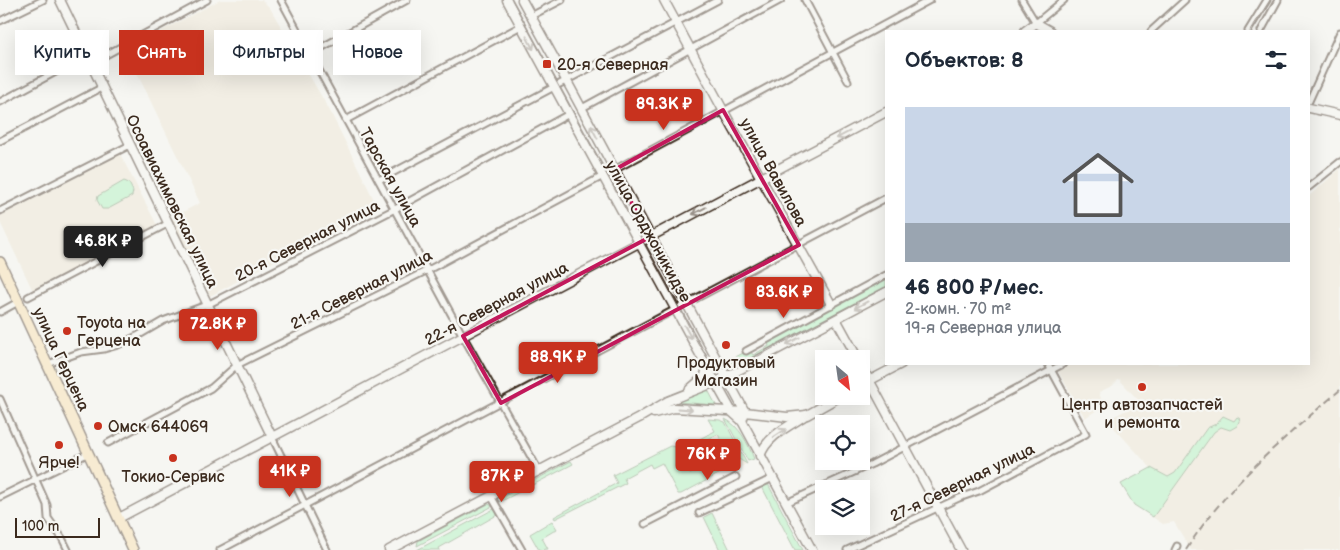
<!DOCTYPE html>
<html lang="ru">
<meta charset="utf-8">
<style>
:root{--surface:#fff;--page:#f2f2f3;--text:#1f2937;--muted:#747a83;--line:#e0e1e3;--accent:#c8321e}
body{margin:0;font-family:"Balsamiq Sans",sans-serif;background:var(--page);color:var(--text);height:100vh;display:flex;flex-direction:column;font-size:19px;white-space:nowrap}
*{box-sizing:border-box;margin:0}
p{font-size:16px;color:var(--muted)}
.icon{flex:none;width:28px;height:28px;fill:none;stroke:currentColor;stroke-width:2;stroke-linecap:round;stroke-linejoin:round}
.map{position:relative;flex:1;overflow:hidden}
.side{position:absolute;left:885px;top:30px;width:425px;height:335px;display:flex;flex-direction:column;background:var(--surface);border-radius:0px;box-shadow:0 5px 20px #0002}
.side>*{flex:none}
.hud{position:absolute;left:15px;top:30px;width:475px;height:45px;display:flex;gap:10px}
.needle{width:32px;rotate:151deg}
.fabs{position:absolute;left:815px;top:350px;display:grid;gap:10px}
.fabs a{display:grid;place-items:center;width:55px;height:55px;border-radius:0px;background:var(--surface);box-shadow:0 5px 20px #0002;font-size:25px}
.scale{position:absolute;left:15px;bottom:12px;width:85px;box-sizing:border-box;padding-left:5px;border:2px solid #3b2a1e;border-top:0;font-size:14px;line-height:18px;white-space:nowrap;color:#3b2a1e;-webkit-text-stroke:4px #f6f6f2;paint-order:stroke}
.price{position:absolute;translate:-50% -42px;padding:0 11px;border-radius:5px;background:var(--accent);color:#fff;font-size:16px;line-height:32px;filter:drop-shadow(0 1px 2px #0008)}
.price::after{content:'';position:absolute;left:50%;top:30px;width:15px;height:11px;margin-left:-8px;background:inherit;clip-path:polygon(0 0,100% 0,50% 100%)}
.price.current{background:#222;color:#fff}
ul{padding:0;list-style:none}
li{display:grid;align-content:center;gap:10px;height:265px;padding:0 20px}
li+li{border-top:1px solid var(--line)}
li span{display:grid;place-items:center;height:155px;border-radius:0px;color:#555}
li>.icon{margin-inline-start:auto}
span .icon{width:90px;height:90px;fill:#fffc;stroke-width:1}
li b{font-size:21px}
h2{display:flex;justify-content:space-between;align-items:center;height:60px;padding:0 20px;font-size:21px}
.tag{padding:0 18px;border-radius:0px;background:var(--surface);box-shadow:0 5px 20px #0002;font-size:18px;line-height:45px}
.tag.current{background:var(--accent);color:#fff}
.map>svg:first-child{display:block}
.built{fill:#ede5d3}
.green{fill:#acf1bc;stroke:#748e6d}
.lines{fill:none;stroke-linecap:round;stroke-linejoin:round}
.street-casing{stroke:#3b2a1e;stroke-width:9}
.secondary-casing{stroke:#3b2a1e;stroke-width:11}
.primary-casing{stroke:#3b2a1e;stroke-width:12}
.street{stroke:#f6f6f2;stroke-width:5}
.secondary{stroke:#f6f6f2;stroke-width:8}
.primary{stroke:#f8deab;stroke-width:9}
.tram{stroke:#3b2a1e;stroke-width:1}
.rail{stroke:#3b2a1e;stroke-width:2;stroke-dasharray:8 4;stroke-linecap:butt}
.oneway{stroke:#989088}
.marked{fill:none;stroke:#c2185b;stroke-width:4;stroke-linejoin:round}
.poi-dot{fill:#c8321e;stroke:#f6f6f2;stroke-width:2}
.labels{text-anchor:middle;stroke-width:4.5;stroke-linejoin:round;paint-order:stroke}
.poi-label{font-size:16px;fill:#3b2a1e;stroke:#f6f6f2}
.street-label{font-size:16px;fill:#3b2a1e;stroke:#f6f6f2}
</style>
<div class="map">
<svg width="1340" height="550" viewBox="0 0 1340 550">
<rect width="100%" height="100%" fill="#f6f6f2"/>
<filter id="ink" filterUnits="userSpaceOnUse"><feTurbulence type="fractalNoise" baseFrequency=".02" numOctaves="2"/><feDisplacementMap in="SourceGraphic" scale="10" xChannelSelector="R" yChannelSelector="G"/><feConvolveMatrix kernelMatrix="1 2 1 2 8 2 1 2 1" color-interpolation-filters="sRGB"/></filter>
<g filter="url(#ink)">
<g class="built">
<polygon points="220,0 262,0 270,8 330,111 377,206 210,296 171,218 200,203 134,67 141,62 133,46"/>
<polygon points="120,154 157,225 33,291 0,222 0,216"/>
<polygon points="1340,169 1340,550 1191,550 1174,522 1163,524 1134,505 1121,484 1151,468 1107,420 1130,408 1138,400 1119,379 1112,386 1099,392 1103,406 1085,418 1058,371 1071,364 1309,364 1309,196"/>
<polygon points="718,434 727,452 746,464 734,471 723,465 714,465 690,475 679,454"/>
</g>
<g class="green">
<polygon points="124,181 129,183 133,191 132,196 108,209 102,209 97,200 98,196"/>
<polygon points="886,278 886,290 745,365 741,360 735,363 729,363 730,360 745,352 746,355 751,352 753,355 769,346 768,343"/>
<polygon points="708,390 716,405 677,402"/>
<polygon points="1223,416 1234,421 1237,417 1240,419 1237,426 1230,430 1221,427 1214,432 1153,517 1134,505 1121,484 1151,468 1168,477 1175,473 1207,428 1216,424"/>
<path d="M708,419l12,1 5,2 22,42 -20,-12 -9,-18 -39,20 11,20c13,-6 26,-14 40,-6l-49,26h-3l-16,-31 -10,5 -2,-4 -26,14 2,5 -71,36 -1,-2 63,-34 -4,-8 57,-29 12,2 33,-17z"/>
<path d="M725,419c14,6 24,26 29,40l-6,2z"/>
<polygon points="571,461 573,464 500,502 501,498"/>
<polygon points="768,484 803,550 795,550 762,487"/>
<polygon points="488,504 493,506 417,546 418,541"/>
<polygon points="494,509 499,516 497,515 439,548 440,550 417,550"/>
<polygon points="712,513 730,550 720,550 704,517"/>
<polygon points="552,521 557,529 542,538 548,549 539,550 530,534"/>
</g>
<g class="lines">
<g class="street-casing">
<g id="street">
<polyline points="281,0 463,336 539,471"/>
<polyline points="805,0 848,81"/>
<polyline points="1022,0 1036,23 1064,0"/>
<polyline points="531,16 562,0"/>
<polyline points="0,21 43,0"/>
<polyline points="1151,31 1185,0"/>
<polyline points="1248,31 1267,0"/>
<polyline points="1261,31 1278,0"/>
<polyline points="310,54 407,0"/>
<polyline points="91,63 207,0"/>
<polyline points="1309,101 1340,32"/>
<polyline points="0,102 87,55"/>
<polyline points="582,108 781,0"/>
<polyline points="346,120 521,26"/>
<polyline points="0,141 103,87"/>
<polyline points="614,170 930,0"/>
<polyline points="379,180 718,0"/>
<polyline points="1309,187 1340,162"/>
<polyline points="0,211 130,145"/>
<polyline points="28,297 169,223"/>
<polyline points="0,312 18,302"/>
<polyline points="746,351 886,275"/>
<polyline points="48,364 81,352 104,349 118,345 139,335 163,321 209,304 395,209 569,114"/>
<polyline points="0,399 47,505 48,518 62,538 68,550"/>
<polyline points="272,437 327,550"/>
<polyline points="108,443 211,388 237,365 428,270 603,176"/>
<polyline points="491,496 522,550"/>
<polyline points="0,497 89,453"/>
<polyline points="786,503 872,464 1063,364"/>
<polyline points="699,513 773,478"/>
<polyline points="645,524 736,477"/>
<polyline points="220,550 886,198"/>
<polyline points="847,550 959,498 979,491 1086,434 1048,364"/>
<polyline points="1175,550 1177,546"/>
</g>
</g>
<g class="secondary-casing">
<g id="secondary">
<polyline points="60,0 272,437"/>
<polyline points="507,0 708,369 732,412 742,421 812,550"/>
<polyline points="522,0 570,87 745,412 742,421"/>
<polyline points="664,0 723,110 831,304"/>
<polyline points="1025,31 1036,23 1050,31"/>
<polyline points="1309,108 1340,115"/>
<polyline points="836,319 858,359"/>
<polyline points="861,365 961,550"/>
<polyline points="861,385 901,364"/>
<polyline points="690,389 705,376 707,366"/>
<polyline points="654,413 674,408 745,412 787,417 807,415 841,396"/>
<path d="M760,456c7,-20 29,-30 46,-41"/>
<polyline points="119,518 886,112"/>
<polyline points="389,550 639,418 668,401 716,382 886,292"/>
</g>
</g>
<g class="primary-casing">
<polyline id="primary" points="0,262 133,550"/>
</g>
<use href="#street" class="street"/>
<use href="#secondary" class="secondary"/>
<use href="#primary" class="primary"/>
<g class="tram">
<path d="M512,0l167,308c8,13 24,50 36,57 7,5 15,4 23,2l148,-80"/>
<polyline points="1250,31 1270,0"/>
</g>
<path class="rail" d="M1186,550c40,-64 97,-111 154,-160"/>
</g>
<defs><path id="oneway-shaft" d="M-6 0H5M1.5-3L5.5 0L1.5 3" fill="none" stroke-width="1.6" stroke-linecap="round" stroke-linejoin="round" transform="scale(1.25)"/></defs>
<g class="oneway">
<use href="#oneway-shaft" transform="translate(530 43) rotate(62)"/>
<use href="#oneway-shaft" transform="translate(594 132) rotate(-118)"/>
<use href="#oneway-shaft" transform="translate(843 135) rotate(152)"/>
<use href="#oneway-shaft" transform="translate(699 211) rotate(152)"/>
<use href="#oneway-shaft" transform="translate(861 305) rotate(152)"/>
<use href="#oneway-shaft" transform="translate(688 332) rotate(61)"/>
<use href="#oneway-shaft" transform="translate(793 341) rotate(152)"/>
<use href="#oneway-shaft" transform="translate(685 409) rotate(4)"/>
<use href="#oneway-shaft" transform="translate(780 433) rotate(-34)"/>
</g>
</g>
<path d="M0 0H1340V550H0ZM723,110l76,135 -298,158 -38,-67 187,-99 -36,-67z" fill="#f6f6f2" fill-opacity=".55" fill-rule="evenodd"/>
<path class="marked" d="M723,110l76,135 -298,158 -38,-67 187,-99 -36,-67z"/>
<g class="poi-dot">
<rect x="542" y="59" width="10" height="10" rx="2.5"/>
<circle cx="67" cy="331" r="5"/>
<circle cx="726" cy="345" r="5"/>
<circle cx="1142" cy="387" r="5"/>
<circle cx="98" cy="426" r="5"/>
<circle cx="59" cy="445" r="5"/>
<circle cx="173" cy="458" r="5"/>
</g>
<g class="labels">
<g class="poi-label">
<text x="557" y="70" text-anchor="start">20-я Северная</text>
<text x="77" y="328" text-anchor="start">Toyota на<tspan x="77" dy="18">Герцена</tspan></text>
<text x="726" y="368">Продуктовый<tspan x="726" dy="18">Магазин</tspan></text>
<text x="1142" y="410">Центр автозапчастей<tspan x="1142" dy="18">и ремонта</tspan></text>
<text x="108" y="432" text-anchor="start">Омск 644069</text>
<text x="59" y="468">Ярче!</text>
<text x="173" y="482">Токио-Сервис</text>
</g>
<g class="street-label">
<text transform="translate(774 172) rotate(61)" y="6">улица Вавилова</text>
<text transform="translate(391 177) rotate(61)" y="6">Тарская улица</text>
<text transform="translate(173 201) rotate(64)" y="6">Осоавиахимовская улица</text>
<text transform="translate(649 231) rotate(61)" y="6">улица Орджоникидзе</text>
<text transform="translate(307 240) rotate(-27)" y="6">20-я Северная улица</text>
<text transform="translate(361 289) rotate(-27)" y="6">21-я Северная улица</text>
<text transform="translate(496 303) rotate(-28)" y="6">22-я Северная улица</text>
<text transform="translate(62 359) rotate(65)" y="6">улица Герцена</text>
<text transform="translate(962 482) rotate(-26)" y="6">27-я Северная улица</text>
</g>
</g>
</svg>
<div class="fabs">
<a><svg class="needle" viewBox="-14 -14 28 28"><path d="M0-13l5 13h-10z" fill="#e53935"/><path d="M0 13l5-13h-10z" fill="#747a83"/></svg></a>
<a><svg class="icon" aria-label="locate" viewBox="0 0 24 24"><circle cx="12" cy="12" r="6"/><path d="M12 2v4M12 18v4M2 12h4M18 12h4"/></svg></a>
<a><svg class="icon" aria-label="layers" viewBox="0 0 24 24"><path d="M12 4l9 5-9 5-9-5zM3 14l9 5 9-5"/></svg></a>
</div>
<div class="scale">100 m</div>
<b class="price" style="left:664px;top:131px">89.3K ₽</b>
<b class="price current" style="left:103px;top:268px">46.8K ₽</b>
<b class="price" style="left:784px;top:319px">83.6K ₽</b>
<b class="price" style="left:218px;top:351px">72.8K ₽</b>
<b class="price" style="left:558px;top:384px">88.9K ₽</b>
<b class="price" style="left:708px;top:481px">76K ₽</b>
<b class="price" style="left:290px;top:498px">41K ₽</b>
<b class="price" style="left:502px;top:503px">87K ₽</b>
<div class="hud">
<a class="tag">Купить</a>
<a class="tag current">Снять</a>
<a class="tag">Фильтры</a>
<a class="tag">Новое</a>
</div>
<section class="side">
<h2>Объектов: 8<svg class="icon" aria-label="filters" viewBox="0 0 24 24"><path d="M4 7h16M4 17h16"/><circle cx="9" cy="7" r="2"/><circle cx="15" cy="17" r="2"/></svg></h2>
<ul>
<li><span style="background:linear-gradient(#c9d6e8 75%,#9aa5b1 0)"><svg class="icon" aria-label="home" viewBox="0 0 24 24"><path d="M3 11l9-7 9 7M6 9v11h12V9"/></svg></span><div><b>46 800 ₽/мес.</b><p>2-комн. · 70 m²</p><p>19-я Северная улица</p></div></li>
</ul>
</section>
</div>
